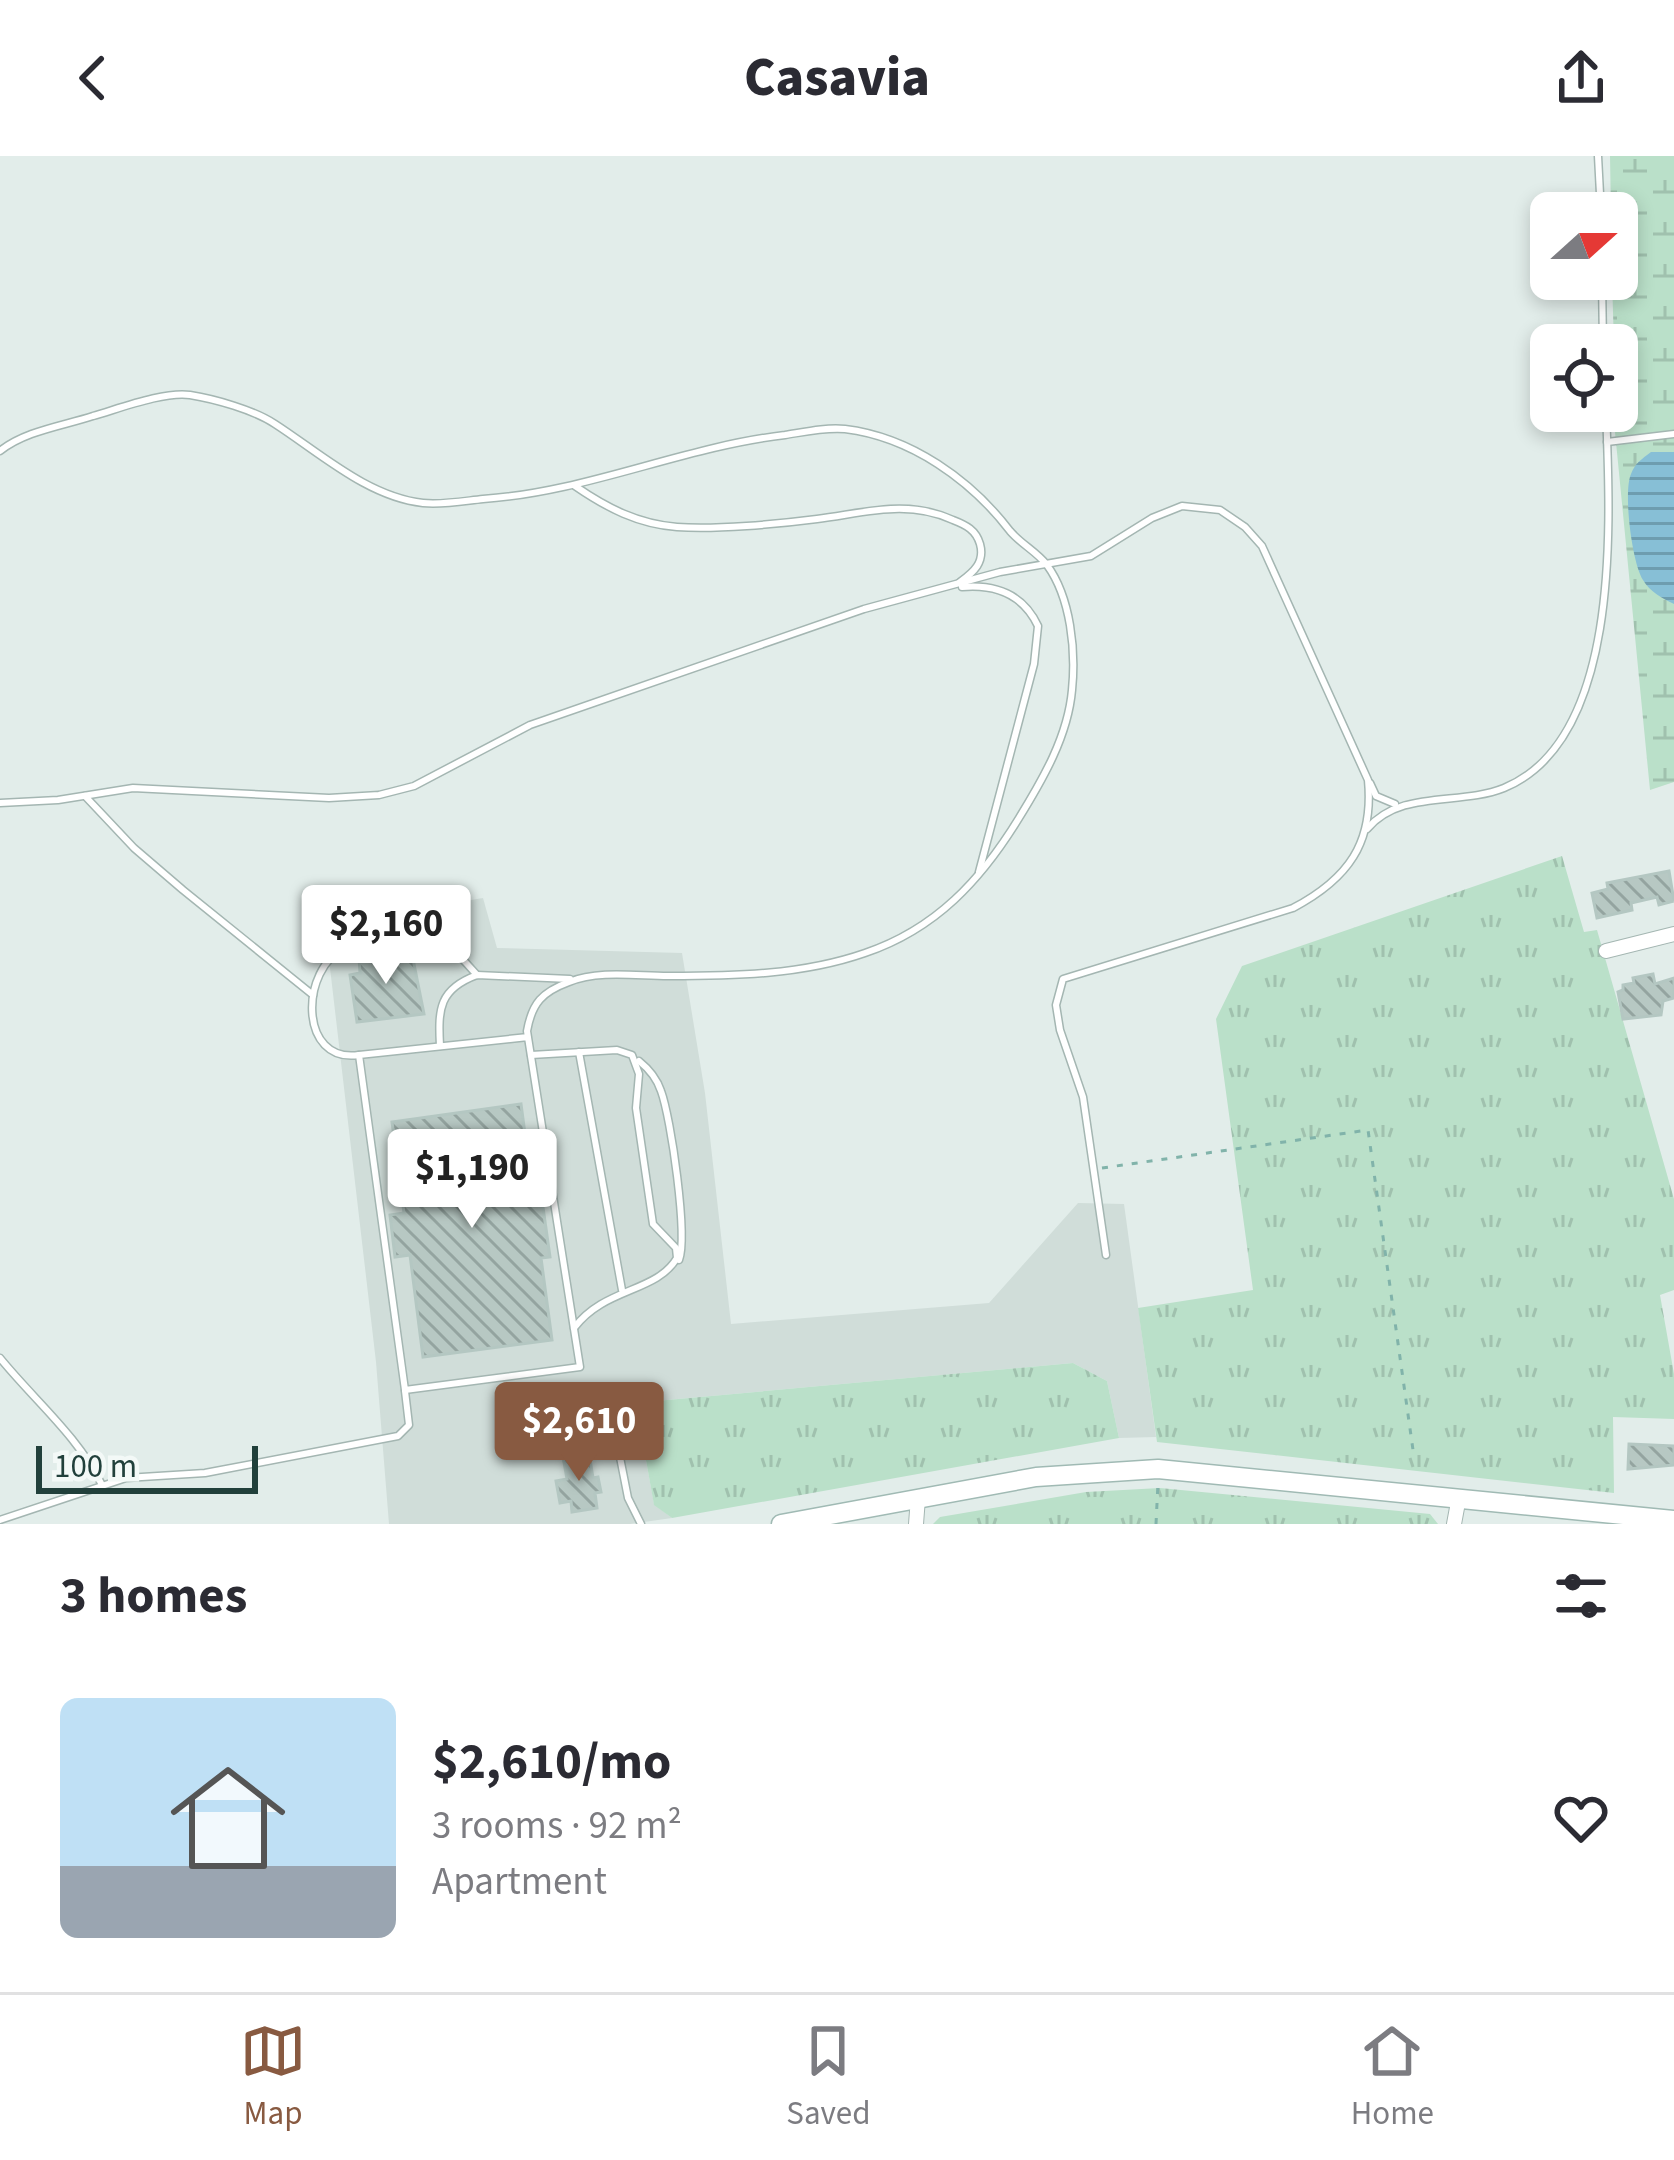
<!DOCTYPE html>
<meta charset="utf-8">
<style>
:root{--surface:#fff;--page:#f7f7f7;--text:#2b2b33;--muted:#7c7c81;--line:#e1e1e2;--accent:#885a41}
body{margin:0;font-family:"Source Sans 3",sans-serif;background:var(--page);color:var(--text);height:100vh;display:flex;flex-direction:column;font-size:45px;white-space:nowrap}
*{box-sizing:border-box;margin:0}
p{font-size:39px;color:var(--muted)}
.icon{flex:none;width:66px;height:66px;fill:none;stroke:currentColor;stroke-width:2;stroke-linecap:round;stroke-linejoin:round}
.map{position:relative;height:1368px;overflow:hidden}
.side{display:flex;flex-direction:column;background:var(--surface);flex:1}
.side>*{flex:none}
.needle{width:78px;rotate:69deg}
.buttons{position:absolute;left:1530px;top:36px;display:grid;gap:24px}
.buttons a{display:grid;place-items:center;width:108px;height:108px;border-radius:18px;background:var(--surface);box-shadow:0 6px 18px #0003;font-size:60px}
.scale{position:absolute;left:36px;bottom:30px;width:222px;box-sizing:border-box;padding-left:12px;border:6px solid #21403b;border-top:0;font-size:33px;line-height:42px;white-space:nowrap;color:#21403b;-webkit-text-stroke:9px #f3f9f7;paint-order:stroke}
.price{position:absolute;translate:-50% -102px;padding:0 27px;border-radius:12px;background:#fff;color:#222;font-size:39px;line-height:78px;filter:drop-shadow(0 3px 6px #0008)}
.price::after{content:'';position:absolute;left:50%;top:72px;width:36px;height:27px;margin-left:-18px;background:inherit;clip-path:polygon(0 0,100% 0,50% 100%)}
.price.selected{background:var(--accent);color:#fff}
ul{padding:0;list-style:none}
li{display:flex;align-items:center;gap:36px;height:300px;padding:0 60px}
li+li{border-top:3px solid var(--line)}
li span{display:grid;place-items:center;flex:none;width:336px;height:240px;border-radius:18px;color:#555}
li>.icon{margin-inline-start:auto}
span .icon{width:144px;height:144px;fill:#fffc;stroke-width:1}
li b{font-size:51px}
h2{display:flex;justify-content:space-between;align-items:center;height:144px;padding:0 60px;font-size:51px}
header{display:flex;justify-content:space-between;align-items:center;height:156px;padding:0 60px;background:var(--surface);font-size:54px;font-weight:800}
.menu{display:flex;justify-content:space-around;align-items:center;height:168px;border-top:3px solid var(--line);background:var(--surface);font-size:33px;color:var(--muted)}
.menu a{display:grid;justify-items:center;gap:6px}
.menu .selected{color:var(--accent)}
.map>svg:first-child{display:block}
.built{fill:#d0ddd9}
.grass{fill:url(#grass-tufts)}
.wetland{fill:url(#wetland-marsh)}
.water{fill:url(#water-rules)}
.building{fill:url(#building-back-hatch);stroke:#b4c7c2;stroke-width:3}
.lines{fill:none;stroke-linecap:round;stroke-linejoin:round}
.service-casing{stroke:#a4b6b2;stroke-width:9}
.minor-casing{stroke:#a4b6b2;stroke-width:16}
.secondary-casing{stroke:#a0bab4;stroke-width:21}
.path{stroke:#81b3aa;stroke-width:3;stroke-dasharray:6 9;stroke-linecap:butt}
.service{stroke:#fff;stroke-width:6}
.minor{stroke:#fff;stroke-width:14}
.secondary{stroke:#fff;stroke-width:18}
</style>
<header><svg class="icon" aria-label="back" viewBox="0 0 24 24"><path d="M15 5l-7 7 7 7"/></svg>Casavia<svg class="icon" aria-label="share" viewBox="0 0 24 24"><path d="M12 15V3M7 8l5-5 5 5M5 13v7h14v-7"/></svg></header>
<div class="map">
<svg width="1674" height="1368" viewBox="0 0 1674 1368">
<defs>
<pattern id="grass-tufts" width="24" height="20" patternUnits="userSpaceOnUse" patternTransform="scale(3)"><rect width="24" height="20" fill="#bae0c9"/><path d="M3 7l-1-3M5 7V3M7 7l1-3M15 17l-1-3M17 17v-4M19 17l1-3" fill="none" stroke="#a0c1ae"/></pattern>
<pattern id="wetland-marsh" width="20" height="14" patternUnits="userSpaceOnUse" patternTransform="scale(3)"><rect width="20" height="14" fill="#bae0c9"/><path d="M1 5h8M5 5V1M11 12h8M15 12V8" fill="none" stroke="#a0c1ae"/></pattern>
<pattern id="water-rules" width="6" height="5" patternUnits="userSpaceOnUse" patternTransform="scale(3)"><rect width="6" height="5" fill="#87bfd6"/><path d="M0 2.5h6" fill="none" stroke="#6e9daf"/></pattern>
<pattern id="building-back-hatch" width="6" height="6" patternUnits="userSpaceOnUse" patternTransform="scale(3)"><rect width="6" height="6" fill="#b7c8c3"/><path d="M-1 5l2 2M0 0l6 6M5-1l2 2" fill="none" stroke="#94a4a0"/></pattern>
</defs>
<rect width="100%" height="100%" fill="#e2edea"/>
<polygon class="built" points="483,742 497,792 682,797 705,937 731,1168 989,1147 1078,1047 1124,1048 1156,1281 1119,1282 1107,1225 1073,1207 645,1246 639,1266 654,1348 672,1362 630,1368 389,1368 376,1206 325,769"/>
<g class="grass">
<polygon points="1562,700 1584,776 1597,774 1674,1043 1674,1134 1660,1139 1674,1218 1674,1263 1613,1261 1614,1337 1157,1286 1138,1152 1253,1134 1216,863 1242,810"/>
<polygon points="1073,1207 1107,1225 1119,1282 672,1362 654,1349 639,1265 645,1246"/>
<polygon points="1160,1332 1430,1358 1438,1368 933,1368 940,1361 1086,1336"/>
</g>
<polygon class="wetland" points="1610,0 1674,0 1674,626 1650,634 1615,276 1617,189 1614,189 1612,123 1617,123 1617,57 1611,57"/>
<path class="water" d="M1651,296h23v152c-12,-6 -24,-12 -31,-24 -11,-17 -20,-88 -12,-106 4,-11 11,-15 20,-22z"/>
<g class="building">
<polygon points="1669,715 1674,745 1659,749 1657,741 1631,747 1632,754 1597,762 1592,737 1608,733 1607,727"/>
<polygon points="411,793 424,858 357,866 350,819 360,817 359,801"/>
<polygon points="1653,818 1655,828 1674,822 1674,842 1663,845 1661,859 1623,863 1618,836 1623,834 1623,829 1634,827 1633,822"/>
<polygon points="521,948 532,1031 540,1030 550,1101 541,1102 552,1184 423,1201 410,1099 395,1101 390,1059 404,1057 392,966"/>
<polygon points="1629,1288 1674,1290 1674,1309 1628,1313"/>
<polygon points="589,1297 593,1322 598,1321 601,1336 595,1337 597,1352 572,1356 571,1345 560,1347 556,1325 567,1323 563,1301"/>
</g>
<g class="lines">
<g class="service-casing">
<g id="service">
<polyline points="1598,0 1601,57"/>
<polyline points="1602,123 1603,189"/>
<polyline points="1607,286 1674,278"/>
<path d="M0,295c25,-20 62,-25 93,-35 25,-7 72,-25 97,-21 25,4 64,15 85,29 45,29 93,73 148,79 20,2 41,-2 60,-4 104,-7 199,-52 302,-64 19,-3 41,-8 60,-6 66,8 126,51 165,102 11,13 27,21 37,34 24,33 29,86 25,125 -4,46 -29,89 -53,128 -38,62 -83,111 -154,135 -63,22 -131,23 -197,23 -32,0 -69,-6 -99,6 -27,10 -37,21 -42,49l53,336 -175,23 -46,-335 169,-18"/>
<path d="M575,330c32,22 63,38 102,41 38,3 101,-3 140,-8 48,-6 90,-20 136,1 13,5 23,10 27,24 5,18 -6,28 -20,38"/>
<path d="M962,431c34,-3 61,7 76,39l-4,38 -55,208"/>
<polyline points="1370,627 1376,640 1395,648"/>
<polyline points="85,640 134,692 183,734 313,839"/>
<path d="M0,647l58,-3 75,-12 196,10 50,-3 35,-9 116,-61 334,-116 136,-37 91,-16 61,-38 30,-12 38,4 25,17 17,19 106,234c6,63 -20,99 -75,128l-230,71 -7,26 4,25 23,67 23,158"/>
<path d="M1367,673c34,-40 92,-23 137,-41 119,-49 106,-270 102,-377"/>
<path d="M440,890c-2,-37 -1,-57 37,-71l93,4"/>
<polyline points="579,896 622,1134"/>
<path d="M359,899c-61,9 -59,-87 -14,-107 10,-5 25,-6 37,-8 57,-10 57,-7 95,35"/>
<path d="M531,899l86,-5 15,5 7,19 -3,34 17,116 23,24 1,10c-21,35 -72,29 -103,70"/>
<path d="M639,905c10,8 18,18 22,30 10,27 27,145 18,169"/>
<path d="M0,1202c35,43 77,77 102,127"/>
<polyline points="607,1235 628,1342 641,1368"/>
<polyline points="0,1364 126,1322 205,1317 398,1280 409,1269 405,1235"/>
</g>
</g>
<g class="minor-casing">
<g id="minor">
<polyline points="1606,795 1674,778"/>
<polyline points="916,1368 918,1342"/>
<polyline points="1454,1368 1459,1341"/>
</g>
</g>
<g class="secondary-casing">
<polyline id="secondary" points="781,1368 1036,1321 1158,1313 1674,1364"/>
</g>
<g class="path">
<polyline points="1102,1012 1368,974 1414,1301"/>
<polyline points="1156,1368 1158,1327"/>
</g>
<use href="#service" class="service"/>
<use href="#minor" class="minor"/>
<use href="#secondary" class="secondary"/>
</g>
</svg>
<div class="buttons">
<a><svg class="needle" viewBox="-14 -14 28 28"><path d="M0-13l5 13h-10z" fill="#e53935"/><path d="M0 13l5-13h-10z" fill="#7c7c81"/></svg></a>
<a><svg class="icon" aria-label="locate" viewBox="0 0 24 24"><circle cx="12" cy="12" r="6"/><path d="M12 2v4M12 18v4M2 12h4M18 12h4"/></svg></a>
</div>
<div class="scale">100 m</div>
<b class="price" style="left:386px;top:831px">$2,160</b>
<b class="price" style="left:472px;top:1075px">$1,190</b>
<b class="price selected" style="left:579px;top:1328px">$2,610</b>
</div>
<section class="side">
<h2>3 homes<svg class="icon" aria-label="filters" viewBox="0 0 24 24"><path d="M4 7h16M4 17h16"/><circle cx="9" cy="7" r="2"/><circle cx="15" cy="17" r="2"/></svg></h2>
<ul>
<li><span style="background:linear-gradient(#bfe0f5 70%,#9aa5b1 0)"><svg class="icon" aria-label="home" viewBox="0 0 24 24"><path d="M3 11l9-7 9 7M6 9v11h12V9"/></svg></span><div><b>$2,610/mo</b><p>3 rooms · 92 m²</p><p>Apartment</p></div><svg class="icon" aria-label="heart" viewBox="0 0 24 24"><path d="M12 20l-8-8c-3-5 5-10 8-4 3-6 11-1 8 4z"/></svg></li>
</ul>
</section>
<nav class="menu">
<a class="selected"><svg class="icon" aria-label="map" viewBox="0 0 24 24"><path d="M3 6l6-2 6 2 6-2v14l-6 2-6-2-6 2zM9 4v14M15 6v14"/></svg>Map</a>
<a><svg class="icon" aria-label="saved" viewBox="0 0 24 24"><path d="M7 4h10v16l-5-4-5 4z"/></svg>Saved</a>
<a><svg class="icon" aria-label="home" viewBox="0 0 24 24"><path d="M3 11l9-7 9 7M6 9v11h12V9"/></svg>Home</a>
</nav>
